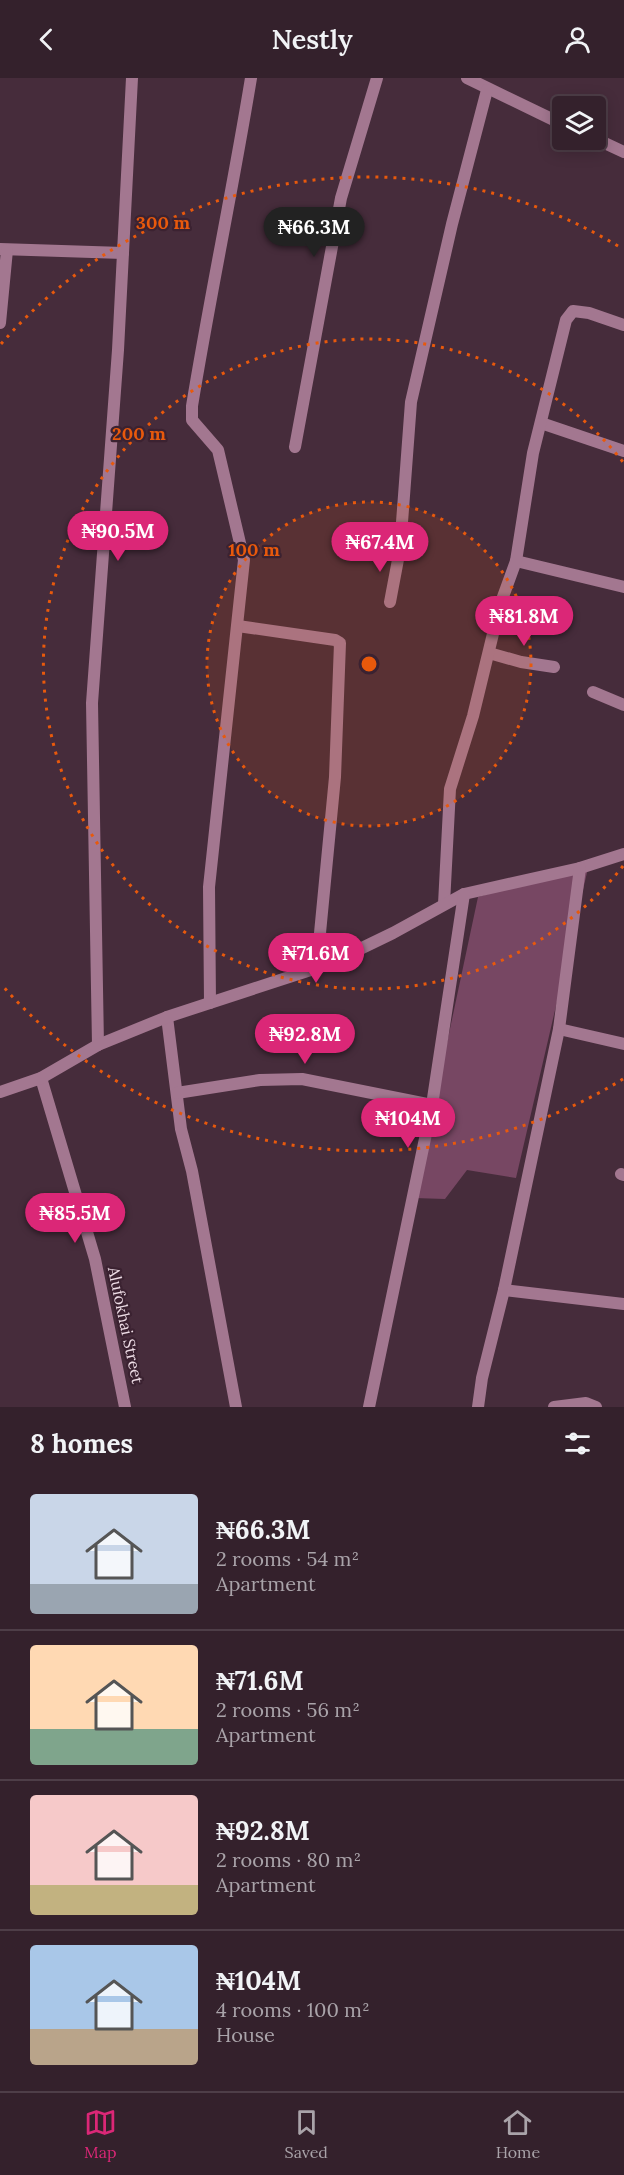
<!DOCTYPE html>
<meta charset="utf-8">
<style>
:root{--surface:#34212c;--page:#3c2934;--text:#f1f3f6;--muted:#a9a3a9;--line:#4e3e48;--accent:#db2777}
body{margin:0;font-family:Lora,serif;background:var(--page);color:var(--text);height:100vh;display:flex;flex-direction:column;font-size:22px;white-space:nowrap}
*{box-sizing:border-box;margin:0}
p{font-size:20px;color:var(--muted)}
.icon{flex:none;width:33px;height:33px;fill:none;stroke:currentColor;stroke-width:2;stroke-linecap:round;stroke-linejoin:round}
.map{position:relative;height:1329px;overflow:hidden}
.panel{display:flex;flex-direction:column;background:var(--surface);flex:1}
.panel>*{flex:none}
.buttons{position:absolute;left:552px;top:18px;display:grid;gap:12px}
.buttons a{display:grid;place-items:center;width:54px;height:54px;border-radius:6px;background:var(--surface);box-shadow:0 3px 15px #0003,0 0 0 2px var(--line);font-size:30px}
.price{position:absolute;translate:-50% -51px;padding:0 14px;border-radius:21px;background:var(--accent);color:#fff;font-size:20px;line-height:39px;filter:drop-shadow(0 2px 3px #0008)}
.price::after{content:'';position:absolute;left:50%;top:36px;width:18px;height:14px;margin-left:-9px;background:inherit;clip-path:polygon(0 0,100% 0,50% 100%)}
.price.selected{background:#222;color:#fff}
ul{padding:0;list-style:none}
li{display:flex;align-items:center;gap:18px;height:150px;padding:0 30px}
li+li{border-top:2px solid var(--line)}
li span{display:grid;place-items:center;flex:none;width:168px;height:120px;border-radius:6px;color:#555}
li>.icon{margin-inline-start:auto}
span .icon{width:72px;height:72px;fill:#fffc;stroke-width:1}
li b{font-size:26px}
h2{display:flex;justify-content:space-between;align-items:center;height:72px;padding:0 30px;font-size:26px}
header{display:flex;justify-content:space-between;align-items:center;height:78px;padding:0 30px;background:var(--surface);font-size:27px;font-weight:600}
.tab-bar{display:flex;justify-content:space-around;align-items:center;height:84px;border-top:2px solid var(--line);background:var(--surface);font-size:16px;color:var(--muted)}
.tab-bar a{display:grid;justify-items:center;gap:3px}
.tab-bar .selected{color:var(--accent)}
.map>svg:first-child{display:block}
.green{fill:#774763}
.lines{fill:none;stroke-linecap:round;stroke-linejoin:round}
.street{stroke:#a37790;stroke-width:12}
.ring{fill:none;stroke:#e8590c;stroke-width:3;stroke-dasharray:3 6}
.labels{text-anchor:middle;stroke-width:4.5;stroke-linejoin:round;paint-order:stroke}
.street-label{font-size:16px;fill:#eedde6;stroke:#3b2231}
.centre{fill:#e8590c;stroke:#3b2231;stroke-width:3}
.ring-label{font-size:18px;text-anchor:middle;font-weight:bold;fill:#e8590c;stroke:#3b2231;stroke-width:4.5;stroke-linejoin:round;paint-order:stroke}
</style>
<header><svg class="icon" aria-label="back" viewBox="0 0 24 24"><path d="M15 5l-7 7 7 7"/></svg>Nestly<svg class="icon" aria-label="person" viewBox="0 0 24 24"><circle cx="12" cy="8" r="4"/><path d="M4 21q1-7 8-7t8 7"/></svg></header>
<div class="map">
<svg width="624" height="1329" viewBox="0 0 624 1329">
<rect width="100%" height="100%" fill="#462c3b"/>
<polygon class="green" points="589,786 516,1100 467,1092 445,1121 414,1120 478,819"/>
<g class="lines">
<g class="street">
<polyline points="467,0 562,46"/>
<polyline points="596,61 624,74"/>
<polyline points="0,171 123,175"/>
<polyline points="0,245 7,172"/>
<polyline points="541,345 624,373"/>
<polyline points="295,369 341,120 377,0"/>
<polyline points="516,483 624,509"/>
<polyline points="390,524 400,471 411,324 452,146 487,12"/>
<polyline points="238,548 335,562 340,565 335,699 320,855 329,886"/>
<polyline points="489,575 521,584 554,589"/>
<polyline points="593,614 624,627"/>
<polyline points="444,826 450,711 473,638 500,527 516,483 533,375 566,242 573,233 589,235 624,247"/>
<path d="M210,925l-1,-116 35,-327 -26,-110 -26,-30v-14c18,-110 41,-218 59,-328"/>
<polyline points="167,939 181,1051 192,1093 236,1329"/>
<polyline points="559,951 624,966"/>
<polyline points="98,967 92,625 118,272 132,0"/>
<polyline points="41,1000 95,1181 125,1329"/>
<polyline points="0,1014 41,1000 98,967 167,939 329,886 393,855 464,816 580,790 624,776"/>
<polyline points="177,1015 260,1002 302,1001 432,1027"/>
<polyline points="621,1096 624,1097"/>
<polyline points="504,1212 624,1226"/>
<polyline points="369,1329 432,1027 464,816"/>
<polyline points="478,1329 482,1300 504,1212 559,951 580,790"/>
<polyline points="554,1329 586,1325 596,1329"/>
</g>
</g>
<circle cx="369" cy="586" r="162" fill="#e8590c" fill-opacity=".12"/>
<g class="ring">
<circle cx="369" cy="586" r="162"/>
<path d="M623 788A325 325 0 1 1 623 384"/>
<path d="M623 1001A487 487 0 0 1 1 906M1 266A487 487 0 0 1 623 171"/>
</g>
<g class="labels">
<g class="street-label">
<text transform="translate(126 1247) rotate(78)" y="6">Alufokhai Street</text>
</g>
</g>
<circle cx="369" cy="586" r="9" class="centre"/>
<g class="ring-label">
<text x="163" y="151">300 m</text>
<text x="139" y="362">200 m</text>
<text x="254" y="478">100 m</text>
</g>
</svg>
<div class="buttons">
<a><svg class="icon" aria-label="layers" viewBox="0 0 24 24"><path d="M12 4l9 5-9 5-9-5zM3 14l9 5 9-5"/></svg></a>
</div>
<b class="price selected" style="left:314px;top:180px">₦66.3M</b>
<b class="price" style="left:118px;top:484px">₦90.5M</b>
<b class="price" style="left:380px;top:495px">₦67.4M</b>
<b class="price" style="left:524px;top:569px">₦81.8M</b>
<b class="price" style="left:316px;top:906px">₦71.6M</b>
<b class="price" style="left:305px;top:987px">₦92.8M</b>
<b class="price" style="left:408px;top:1071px">₦104M</b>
<b class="price" style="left:75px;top:1166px">₦85.5M</b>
</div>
<section class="panel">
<h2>8 homes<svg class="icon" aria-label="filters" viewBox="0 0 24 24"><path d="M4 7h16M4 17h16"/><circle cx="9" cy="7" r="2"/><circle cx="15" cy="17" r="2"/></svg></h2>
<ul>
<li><span style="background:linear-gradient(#c9d6e8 75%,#9aa5b1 0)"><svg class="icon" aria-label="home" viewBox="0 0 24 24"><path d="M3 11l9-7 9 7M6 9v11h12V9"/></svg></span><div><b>₦66.3M</b><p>2 rooms · 54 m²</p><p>Apartment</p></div></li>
<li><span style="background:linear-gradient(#ffd9b3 70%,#7fa58c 0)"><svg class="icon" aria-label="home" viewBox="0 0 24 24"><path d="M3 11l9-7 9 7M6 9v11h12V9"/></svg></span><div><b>₦71.6M</b><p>2 rooms · 56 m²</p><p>Apartment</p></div></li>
<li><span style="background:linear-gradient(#f6c9c9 75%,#c2b280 0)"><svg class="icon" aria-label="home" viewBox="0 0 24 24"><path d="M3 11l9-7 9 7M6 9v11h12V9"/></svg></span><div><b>₦92.8M</b><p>2 rooms · 80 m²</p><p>Apartment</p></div></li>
<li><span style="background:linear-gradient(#a9c7e8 70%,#b9a48a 0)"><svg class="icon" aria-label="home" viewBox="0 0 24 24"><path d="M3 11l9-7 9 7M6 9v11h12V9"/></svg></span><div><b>₦104M</b><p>4 rooms · 100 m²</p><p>House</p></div></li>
</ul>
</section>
<nav class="tab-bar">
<a class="selected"><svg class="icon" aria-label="map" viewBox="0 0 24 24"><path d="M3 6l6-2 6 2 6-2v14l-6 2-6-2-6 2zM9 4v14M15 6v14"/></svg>Map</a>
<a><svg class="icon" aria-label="saved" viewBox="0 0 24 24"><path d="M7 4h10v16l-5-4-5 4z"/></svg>Saved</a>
<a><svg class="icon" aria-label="home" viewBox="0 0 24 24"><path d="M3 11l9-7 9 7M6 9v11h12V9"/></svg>Home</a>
</nav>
